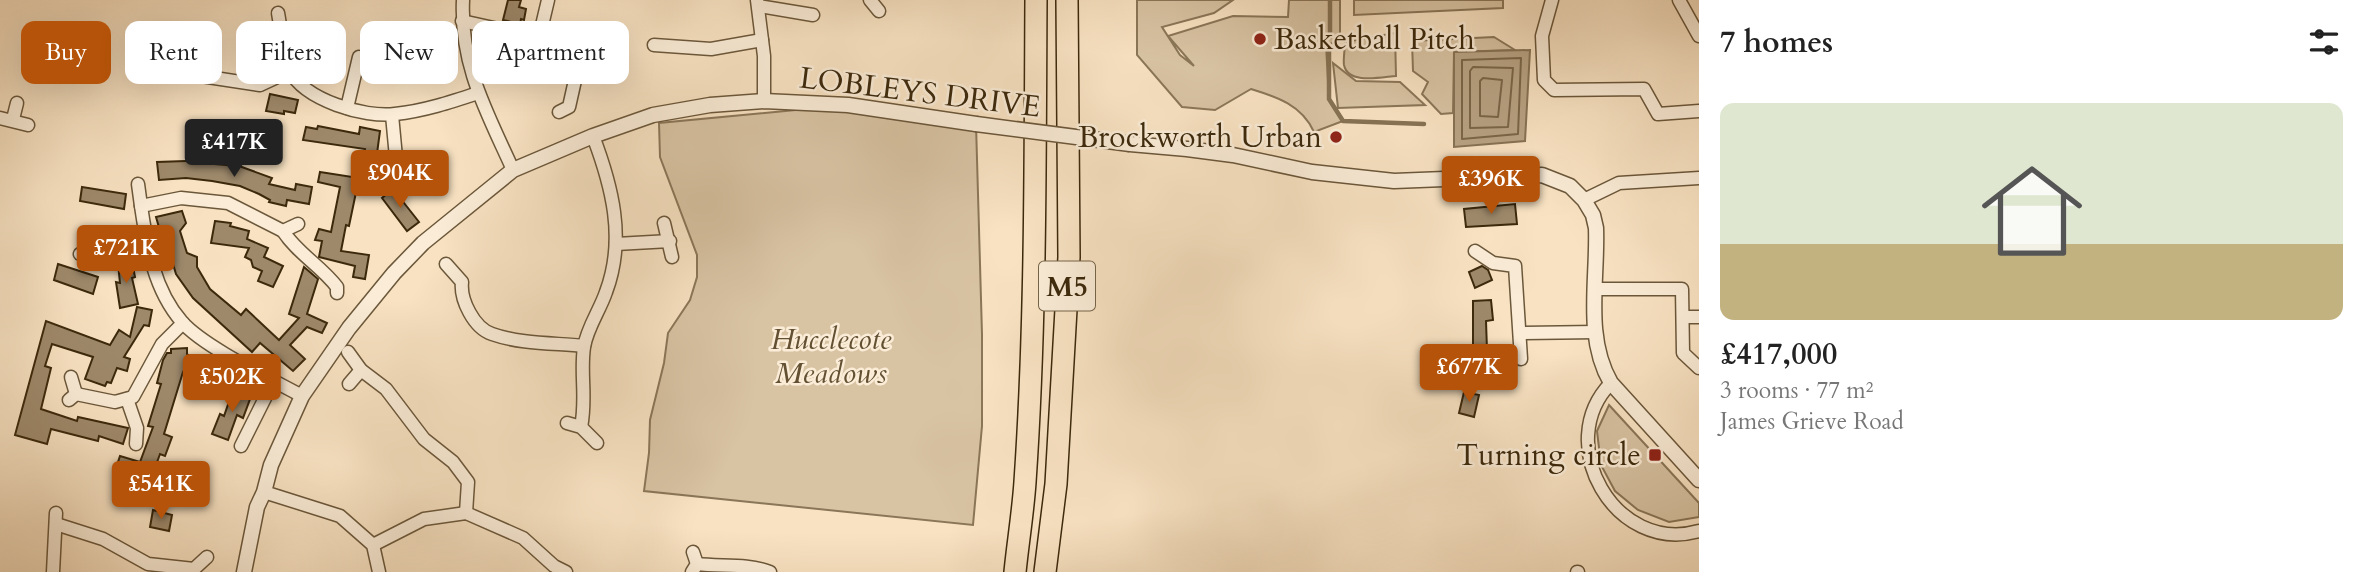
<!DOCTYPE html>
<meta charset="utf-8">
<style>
:root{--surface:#fff;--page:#f6f6f6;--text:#222;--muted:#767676;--accent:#b45309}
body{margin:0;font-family:Cardo,serif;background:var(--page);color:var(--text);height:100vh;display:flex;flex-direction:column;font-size:26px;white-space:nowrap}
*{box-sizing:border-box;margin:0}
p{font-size:23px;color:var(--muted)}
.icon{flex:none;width:38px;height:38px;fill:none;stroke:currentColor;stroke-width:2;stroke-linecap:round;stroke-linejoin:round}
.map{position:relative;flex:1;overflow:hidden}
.sheet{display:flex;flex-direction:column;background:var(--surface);width:665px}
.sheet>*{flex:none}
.banner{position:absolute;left:21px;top:21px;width:665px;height:63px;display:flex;gap:14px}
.price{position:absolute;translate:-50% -60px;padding:0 16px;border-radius:7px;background:var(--accent);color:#fff;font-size:23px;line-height:46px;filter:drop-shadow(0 2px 4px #0008)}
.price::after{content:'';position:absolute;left:50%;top:42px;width:21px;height:16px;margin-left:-10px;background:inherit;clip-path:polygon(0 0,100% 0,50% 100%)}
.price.active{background:#222;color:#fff}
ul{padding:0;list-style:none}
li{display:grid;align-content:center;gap:14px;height:371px;padding:0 21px}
li span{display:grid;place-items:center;height:217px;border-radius:14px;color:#555}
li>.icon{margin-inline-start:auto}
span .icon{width:126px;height:126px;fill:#fffc;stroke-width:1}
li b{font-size:30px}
h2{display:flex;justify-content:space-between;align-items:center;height:84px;padding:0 21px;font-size:30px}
.pill{padding:0 24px;border-radius:14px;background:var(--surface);box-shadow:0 7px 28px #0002;font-size:24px;line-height:63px}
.pill.active{background:var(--accent);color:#fff}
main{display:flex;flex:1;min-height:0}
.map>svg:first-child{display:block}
.green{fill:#d8c3a3;stroke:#8a7658;stroke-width:2}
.water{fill:#b8a384;stroke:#867254;stroke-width:2}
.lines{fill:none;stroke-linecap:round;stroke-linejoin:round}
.shore{stroke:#7a6648;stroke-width:2}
.stream{stroke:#867254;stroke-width:4.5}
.building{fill:#9e896b;stroke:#3c290c;stroke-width:2}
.minor-casing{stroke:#6b573a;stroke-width:15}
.tertiary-casing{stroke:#6b573a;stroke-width:17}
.motorway-casing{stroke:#3c290c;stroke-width:24}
.minor{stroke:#faecd7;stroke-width:12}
.tertiary{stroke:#faecd7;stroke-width:14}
.motorway{stroke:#f8e2c2;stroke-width:21}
.tertiary-bridge-casing{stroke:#6b573a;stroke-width:17;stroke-linecap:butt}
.tertiary-bridge{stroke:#faecd7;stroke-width:14}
.poi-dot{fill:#8f2418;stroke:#faecd7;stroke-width:2.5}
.labels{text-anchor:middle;stroke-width:5;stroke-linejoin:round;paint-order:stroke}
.shield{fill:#faecd7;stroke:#756449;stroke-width:2}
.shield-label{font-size:28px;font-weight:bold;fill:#3c290c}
.poi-label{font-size:30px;fill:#3c290c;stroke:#faecd7;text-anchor:end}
.street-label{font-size:30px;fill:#3c290c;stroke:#faecd7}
.park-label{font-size:30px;font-style:italic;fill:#635032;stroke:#faecd7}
</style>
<main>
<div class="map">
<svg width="1699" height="572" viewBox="0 0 1699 572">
<rect width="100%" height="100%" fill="#f8e2c2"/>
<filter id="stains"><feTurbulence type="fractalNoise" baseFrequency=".00286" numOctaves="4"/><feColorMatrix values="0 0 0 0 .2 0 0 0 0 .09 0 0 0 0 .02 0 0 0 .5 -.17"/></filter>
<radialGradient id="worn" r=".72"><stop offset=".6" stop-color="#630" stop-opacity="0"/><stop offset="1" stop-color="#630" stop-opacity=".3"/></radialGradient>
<g class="green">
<path d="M1137,0h96l-19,13 -52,14 18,28 14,11 -26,-30 65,-20 55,1 1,-17h51v41l-14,4 3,54 14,22 -29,11c-12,-27 -37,-35 -63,-43l-36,21 -33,-3 -45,-52z"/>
<polygon points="1354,0 1503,0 1503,8 1354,15"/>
<path d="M1395,33l1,43c-14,1 -48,9 -52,-11 -1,-6 1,-16 1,-23z"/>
<polygon points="1494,37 1515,50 1454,52 1453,113 1441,114 1422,94 1428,82 1413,71 1412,41"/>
<polygon points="1333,63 1356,81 1400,82 1425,105 1338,108"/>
<polygon points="848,105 976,124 982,334 982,426 973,525 644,491 649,453 650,420 664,363 668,333 690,300 697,277 697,255 660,157 659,123"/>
<polygon points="1609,405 1699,503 1699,517 1669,522 1638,510 1615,491 1601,465 1597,431"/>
</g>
<polygon class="water" points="1530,50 1525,141 1454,147 1454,52"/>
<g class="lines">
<g class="shore">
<polygon points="1521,58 1518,134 1462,139 1462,60"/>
<polygon points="1473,67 1513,68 1508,127 1470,128 1470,71"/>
<polygon points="1483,78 1502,80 1498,117 1480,116 1480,81"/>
</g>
<g class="stream">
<polyline points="1330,37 1330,0"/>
<polyline points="1329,51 1329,99 1343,121 1424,124"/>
</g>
</g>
<g class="building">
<polygon points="508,0 521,0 519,7 526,9 524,20 521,19 520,24 503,20"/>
<polygon points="432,31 447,34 442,55 438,54 437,58 427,56"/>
<polygon points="270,94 298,100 295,113 284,111 284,114 266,111"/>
<polygon points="318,126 359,134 360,127 380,131 374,176 361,173 365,149 303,140 306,127 317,129"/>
<polygon points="215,160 215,164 239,166 272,178 269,184 295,190 296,184 312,187 309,204 287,200 286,206 269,202 270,200 259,194 240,186 212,181 186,178 159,180 157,162"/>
<polygon points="320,172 359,178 349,226 346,225 341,251 369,255 365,279 353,277 355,266 319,257 322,241 315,240 319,229 331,232 340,187 318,182"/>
<polygon points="82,187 126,194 124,209 80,201"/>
<polygon points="393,189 419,222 407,231 382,198"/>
<polygon points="1515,204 1517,224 1466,227 1464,209"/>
<polygon points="182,211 186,223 180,231 187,253 197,257 197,267 210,289 241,315 246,309 279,340 299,318 289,314 304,267 318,279 307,314 327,323 322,333 307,327 290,345 305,359 293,371 260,343 252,352 193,298 176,274 170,254 167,255 156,217"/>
<polygon points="215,221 231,223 230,226 249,231 247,239 268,248 264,257 283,266 273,287 258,281 262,271 253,267 251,260 245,257 249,248 211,243"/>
<polygon points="132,262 135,277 132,278 138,304 120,308 116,282 120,283 118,264 112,264"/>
<polygon points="58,264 98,277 93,294 54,280"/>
<polygon points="1482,266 1488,270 1492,280 1475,288 1469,272"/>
<polygon points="1491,300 1493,320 1486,321 1487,350 1473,351 1473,301"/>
<polygon points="137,307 152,310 149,326 144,325 124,357 130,359 127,371 117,368 111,383 107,382 105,386 85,379 93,357 52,344 45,366 51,368 41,409 77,421 78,417 128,428 123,444 99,436 98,441 51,429 47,444 15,435 46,321 110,345 119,330 130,337"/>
<polygon points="187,348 187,354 203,365 206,361 219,371 207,388 183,372 164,434 172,437 165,456 160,454 151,479 116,468 120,456 140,462 153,427 148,426 161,384 157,383 163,360 167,353 171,353 171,349"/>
<polygon points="1486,368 1492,386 1473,389 1470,371"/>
<polygon points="243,387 253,391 243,418 237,415 228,440 212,434 220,414 224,416 231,396 239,398"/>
<polygon points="1464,392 1479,395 1474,417 1459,413"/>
<polygon points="153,510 172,515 169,531 150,527"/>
</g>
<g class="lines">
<g class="minor-casing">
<g id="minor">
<path d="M463,0c-3,66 24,112 50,170"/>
<polyline points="757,0 764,56 764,101"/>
<polyline points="870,0 879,11"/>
<polyline points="1552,0 1542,36 1544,80 1554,90 1644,89 1658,114 1699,111"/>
<polyline points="1679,0 1699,36"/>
<polyline points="759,6 813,15"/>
<path d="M278,13c3,15 5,45 12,58 15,29 74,47 105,43 29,-3 56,-12 83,-21"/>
<polyline points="462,21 539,38 548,0"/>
<polyline points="539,38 593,51"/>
<polyline points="654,45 711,49 762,40"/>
<polyline points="175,72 260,85 290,71"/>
<polyline points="347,108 359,57"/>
<polyline points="559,112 569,107 582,49"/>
<polyline points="392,115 397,168 393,174"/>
<polyline points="0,118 28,125"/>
<polyline points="13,119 17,103"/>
<polyline points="397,168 410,176"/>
<polyline points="138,184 141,206"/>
<polyline points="1584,200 1619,183 1699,178"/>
<polyline points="664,223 672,257"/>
<path d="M298,224l-15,7 -55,-28 -47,-5 -40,8c6,41 13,84 41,116 22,25 89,57 120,74"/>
<path d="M283,231c14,22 38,35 54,56v6"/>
<polyline points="616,244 670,241"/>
<polyline points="1475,251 1493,263 1515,266 1521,359"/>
<polyline points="80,254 89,257 148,252"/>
<path d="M446,264l16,18c-2,18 12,46 30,52 28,10 63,9 92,12"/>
<polyline points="1595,289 1682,289 1683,353 1699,368"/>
<polyline points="1684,317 1699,317"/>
<polyline points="1520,333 1596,332"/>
<polyline points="348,352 361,370 386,389 424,439 453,462 468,482 466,513"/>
<path d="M1611,383c-59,60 4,172 88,148"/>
<polyline points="349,384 361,370"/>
<polyline points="76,394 115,402 133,397 162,344 183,323"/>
<polyline points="127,399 137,428 136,444"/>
<polyline points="69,400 76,394 71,377"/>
<polyline points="567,423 581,427 597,443"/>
<path d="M581,427c6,-29 -1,-53 3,-80 3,-19 16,-37 22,-55 20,-53 6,-106 -13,-156"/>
<polyline points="241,446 274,380"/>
<polyline points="264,492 340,516 373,545 379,572"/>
<polyline points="56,524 103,539 148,564 194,569 207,557"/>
<polyline points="373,545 424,519 466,513 523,538 554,566 566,572"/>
<path d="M697,564c25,3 49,-1 73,8"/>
<polyline points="53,572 56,513"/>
<polyline points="692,572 697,564 693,552"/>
<polyline points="1577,572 1578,572"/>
</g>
</g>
<g class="tertiary-casing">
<g id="tertiary">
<path d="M1130,144l57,5 46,6 79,17 82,9 148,-6 28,11 14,14 9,15 3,13c2,51 -12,109 15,155l88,97"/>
<polyline points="244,572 257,507 264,492 271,465 302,396 349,328 394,273 423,243 513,170 593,136 653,115 710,105 764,101 848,105 976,124"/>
</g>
</g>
<g class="motorway-casing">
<g id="motorway">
<path d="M1015,572c3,-30 8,-60 10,-90 11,-160 10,-321 11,-482"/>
<polyline points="1045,572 1056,484 1069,257 1067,0"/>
</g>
</g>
<use href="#minor" class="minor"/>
<use href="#tertiary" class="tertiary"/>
<use href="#motorway" class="motorway"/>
<g class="tertiary-bridge-casing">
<polyline id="tertiary-bridge" points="976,124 1130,144"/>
</g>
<use href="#tertiary-bridge" class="tertiary-bridge"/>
</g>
<g class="poi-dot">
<circle cx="1260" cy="39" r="7"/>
<circle cx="1336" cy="137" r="7"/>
<rect x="1648" y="448" width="14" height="14" rx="3.5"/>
</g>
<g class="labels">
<rect class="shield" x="1039" y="261.5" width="56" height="49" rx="5"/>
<g class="shield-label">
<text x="1067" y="296">M5</text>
</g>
<g class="poi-label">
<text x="1274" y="49" text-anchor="start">Basketball Pitch</text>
<text x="1322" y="147">Brockworth Urban</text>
<text x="1641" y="465">Turning circle</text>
</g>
<g class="street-label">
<text transform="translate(920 92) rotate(7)" y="10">LOBLEYS DRIVE</text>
</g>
<g class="park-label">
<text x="831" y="349">Hucclecote<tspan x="831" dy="34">Meadows</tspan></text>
</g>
</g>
<rect width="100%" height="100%" filter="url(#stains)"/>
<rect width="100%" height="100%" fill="url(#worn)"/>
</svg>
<b class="price active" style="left:234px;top:179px">£417K</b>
<b class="price" style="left:400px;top:210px">£904K</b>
<b class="price" style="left:1491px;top:216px">£396K</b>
<b class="price" style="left:126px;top:285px">£721K</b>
<b class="price" style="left:1469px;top:404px">£677K</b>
<b class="price" style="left:232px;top:414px">£502K</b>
<b class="price" style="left:161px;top:521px">£541K</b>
<div class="banner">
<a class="pill active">Buy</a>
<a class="pill">Rent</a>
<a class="pill">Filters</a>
<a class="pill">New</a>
<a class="pill">Apartment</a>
</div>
</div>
<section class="sheet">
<h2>7 homes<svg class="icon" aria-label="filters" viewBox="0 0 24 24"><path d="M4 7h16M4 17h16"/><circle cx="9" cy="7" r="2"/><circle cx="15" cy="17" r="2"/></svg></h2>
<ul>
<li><span style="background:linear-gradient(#dfe7d0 65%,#c2b280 0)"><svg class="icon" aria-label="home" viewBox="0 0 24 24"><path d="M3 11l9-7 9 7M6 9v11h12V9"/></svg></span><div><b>£417,000</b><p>3 rooms · 77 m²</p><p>James Grieve Road</p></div></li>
</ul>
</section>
</main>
